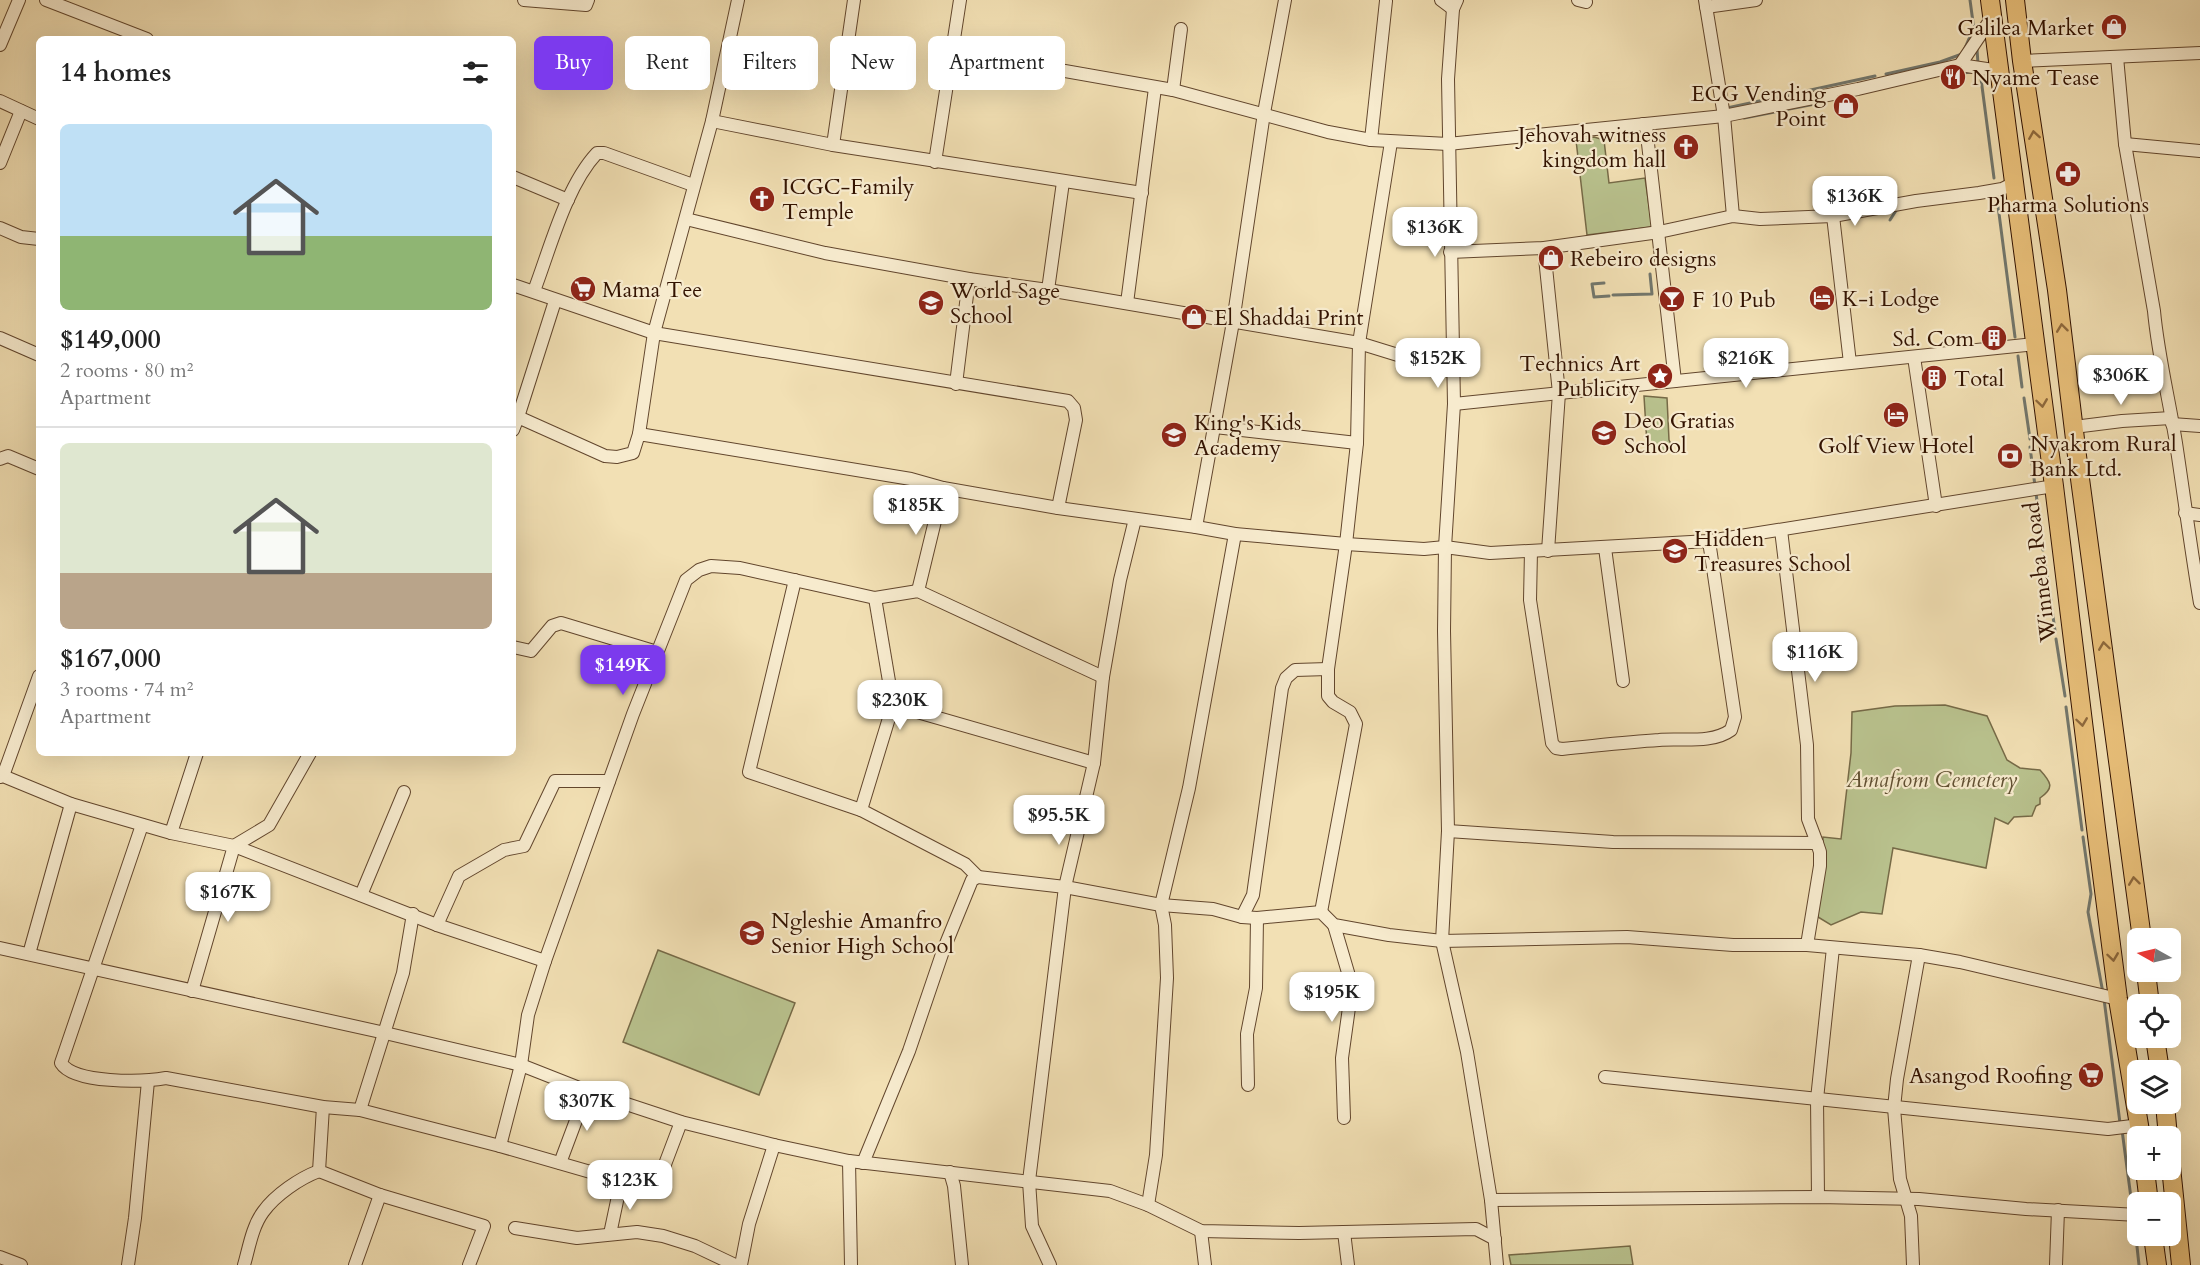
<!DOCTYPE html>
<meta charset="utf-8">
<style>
:root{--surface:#fff;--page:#f6f6f6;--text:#222;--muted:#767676;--line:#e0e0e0;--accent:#7c3aed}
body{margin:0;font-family:Cardo,serif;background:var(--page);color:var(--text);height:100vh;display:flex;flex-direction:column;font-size:22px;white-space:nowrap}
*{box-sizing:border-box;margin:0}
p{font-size:20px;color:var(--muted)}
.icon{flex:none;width:33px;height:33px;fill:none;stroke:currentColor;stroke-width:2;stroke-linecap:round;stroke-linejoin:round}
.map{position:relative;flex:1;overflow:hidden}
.sheet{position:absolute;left:36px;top:36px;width:480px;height:720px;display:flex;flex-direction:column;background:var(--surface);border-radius:9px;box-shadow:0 6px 24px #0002}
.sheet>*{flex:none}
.guide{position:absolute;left:534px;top:36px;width:570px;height:54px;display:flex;gap:12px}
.needle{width:39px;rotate:278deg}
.buttons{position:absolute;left:2127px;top:928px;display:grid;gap:12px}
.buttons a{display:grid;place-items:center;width:54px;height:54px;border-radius:9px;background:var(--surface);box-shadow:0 6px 24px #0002;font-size:30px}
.price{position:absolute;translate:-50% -51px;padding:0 14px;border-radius:12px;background:#fff;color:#222;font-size:20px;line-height:39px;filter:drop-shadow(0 2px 3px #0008)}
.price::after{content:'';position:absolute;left:50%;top:36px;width:18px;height:14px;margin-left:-9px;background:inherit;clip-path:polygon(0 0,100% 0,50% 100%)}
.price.active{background:var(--accent);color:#fff}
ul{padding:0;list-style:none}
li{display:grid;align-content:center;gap:12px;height:318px;padding:0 24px}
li+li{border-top:2px solid var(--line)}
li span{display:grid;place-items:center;height:186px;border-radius:9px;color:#555}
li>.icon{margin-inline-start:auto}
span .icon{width:108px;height:108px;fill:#fffc;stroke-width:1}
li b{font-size:26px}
h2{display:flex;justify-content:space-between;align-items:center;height:72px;padding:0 24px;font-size:26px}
.tag{padding:0 21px;border-radius:9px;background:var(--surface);box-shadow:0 6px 24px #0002;font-size:21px;line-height:54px}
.tag.active{background:var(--accent);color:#fff}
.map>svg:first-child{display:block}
.green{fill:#b9c28e;stroke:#766a47;stroke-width:1.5}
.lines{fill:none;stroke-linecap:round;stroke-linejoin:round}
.stream{stroke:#72776d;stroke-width:3}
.minor-casing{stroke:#62462d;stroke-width:14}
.highway-casing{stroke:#321200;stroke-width:20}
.minor{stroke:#f7ebce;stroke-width:12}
.highway{stroke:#e9c07a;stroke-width:18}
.oneway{stroke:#8e693d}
.labels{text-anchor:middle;stroke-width:4.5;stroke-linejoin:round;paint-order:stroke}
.poi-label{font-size:22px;fill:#321200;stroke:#f7ebce;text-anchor:start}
.street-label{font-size:22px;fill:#321200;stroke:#f7ebce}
.park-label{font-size:22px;font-style:italic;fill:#615032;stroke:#f7ebce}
</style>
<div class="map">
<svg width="2200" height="1265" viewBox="0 0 2200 1265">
<rect width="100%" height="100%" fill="#f2e0b4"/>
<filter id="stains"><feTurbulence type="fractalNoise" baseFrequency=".00333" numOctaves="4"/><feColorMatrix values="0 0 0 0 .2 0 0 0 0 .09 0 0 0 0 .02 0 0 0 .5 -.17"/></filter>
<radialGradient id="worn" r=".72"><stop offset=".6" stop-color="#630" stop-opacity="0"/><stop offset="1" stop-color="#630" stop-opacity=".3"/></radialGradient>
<g class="green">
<polygon points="1594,137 1604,140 1609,183 1645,178 1652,227 1587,235 1576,140"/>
<polygon points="1644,396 1667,398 1669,440 1671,444 1668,451 1662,451 1647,444"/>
<path d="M1945,705l42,11 20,44 13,8 20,2c11,12 15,18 0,28v6l-4,2 -4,10 -18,1 -6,7 -13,-6 -9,50 -93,-20 -11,66 -21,-2 -30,13 -13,-8 5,-80 18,2 10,-86 1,-41 43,-6z"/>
<polygon points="658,950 795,1003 759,1095 623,1042"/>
<polygon points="1630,1246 1633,1265 1511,1265 1509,1255"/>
</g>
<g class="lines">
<g class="stream">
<polyline points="1970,0 1975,37"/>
<polyline points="1965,48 1974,27"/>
<polyline points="1977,49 1978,64"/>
<polyline points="1980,71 1994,178"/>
<polyline points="1886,74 1940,62 1962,54"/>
<polyline points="1943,75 1972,72"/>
<polyline points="1727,108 1875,76"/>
<polyline points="1744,118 1825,102"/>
<polyline points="1997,198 2015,337"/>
<polyline points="1890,220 1897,209"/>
<polyline points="1604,283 1592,284 1594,297 1609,296"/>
<polyline points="1613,295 1652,294 1650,274"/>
<polyline points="2018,356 2022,387"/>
<polyline points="2024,398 2030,439"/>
<polyline points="2030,447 2035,486"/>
<polyline points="2036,493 2043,550"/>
<polyline points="2044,557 2051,600"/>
<polyline points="2052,609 2055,631"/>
<polyline points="2056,639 2065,696"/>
<polyline points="2066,707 2082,830"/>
<polyline points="2083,837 2091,894 2088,912 2103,993"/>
<polyline points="2104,999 2120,1123"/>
<polyline points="2122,1130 2133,1213"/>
<polyline points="2134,1219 2139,1265"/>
</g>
<g class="minor-casing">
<g id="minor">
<polyline points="46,0 147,39"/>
<polyline points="524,0 586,5 588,0"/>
<polyline points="1441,0 1453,9"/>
<polyline points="1457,0 1453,9 1448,79 1454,404 1445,547 1444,631 1448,831 1442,941 1467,1052 1491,1200 1497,1265"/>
<polyline points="1578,0 1586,2"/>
<polyline points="1705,0 1724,116 1733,216"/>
<polyline points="1706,7 1756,0"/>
<polyline points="0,45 19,0"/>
<polyline points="952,51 1173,90 1328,132 1371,140 1448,144 1724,116 1858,89 1960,65 2000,71"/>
<path d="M2117,57l8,87 29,167c4,44 15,88 22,132 8,53 15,107 24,160"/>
<polyline points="2022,61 2200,53"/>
<polyline points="1960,65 1993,16"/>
<polyline points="1173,90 1181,29"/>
<polyline points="0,101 39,119"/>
<polyline points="712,121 833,145 1142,193"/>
<polyline points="1643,124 1646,126 1675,381"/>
<polyline points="1371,140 1386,1"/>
<polyline points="2125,144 2200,151"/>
<polyline points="833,145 854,0"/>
<polyline points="935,162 960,0"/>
<polyline points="0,163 21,111"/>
<polyline points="513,177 568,200"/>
<polyline points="1833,216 1850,363"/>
<polyline points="686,219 825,253 969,279 1048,290 1359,343 1453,372"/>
<polyline points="0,228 21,237 39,239"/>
<polyline points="1544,248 1559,393 1548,551"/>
<polyline points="1450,252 1544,248 1659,232 1733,216 1760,219 1833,216 1916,201 1979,193 2002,189 2014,183"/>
<polyline points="513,285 654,333 1068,401 1074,408 1076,420 1058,508"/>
<polyline points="1048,290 1063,182"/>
<path d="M534,291c16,-42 32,-105 63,-138h7l89,32"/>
<polyline points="1127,303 1155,88"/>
<polyline points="0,338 39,355"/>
<polyline points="1914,357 1936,506"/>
<polyline points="956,384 969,279"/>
<polyline points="1454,404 2035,344"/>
<polyline points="513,415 518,417 555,301"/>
<polyline points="2172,424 2200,426"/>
<polyline points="1215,427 1357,443"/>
<polyline points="2074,427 2122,421 2171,418"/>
<polyline points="513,430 518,417 605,456 617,457 633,453 639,434 911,479 943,488 1058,508 1196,527 1235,534 1346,544 1424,549 1445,547 1490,553 1709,541 2054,486"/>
<polyline points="639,434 654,333 712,121 738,0"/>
<polyline points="0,459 8,456 39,469"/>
<polyline points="2185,513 2200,515"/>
<polyline points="1196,527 1233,322 1264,113 1285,0"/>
<polyline points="1781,530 1807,745 1808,819 1817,843"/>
<polyline points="1605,548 1623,681"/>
<path d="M1531,551l-1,49 22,143 4,5 6,1c32,-3 64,-7 97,-9 22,-2 53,4 72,-10l4,-13 -26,-176"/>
<polyline points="795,580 749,772 861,810"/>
<polyline points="918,591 943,488"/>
<polyline points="875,598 893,705"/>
<polyline points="513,647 531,651 552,626 561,623 657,652"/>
<polyline points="0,774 3,776 39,676"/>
<polyline points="0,777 3,776 71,804 171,833 234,846 437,925 545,961"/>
<path d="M142,825l-81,238c13,21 82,19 105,15l157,29 37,3 140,36 146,42h10l25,-66"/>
<polyline points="1448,831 1613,842 1817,843 1820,852 1820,866 1807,945"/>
<polyline points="171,833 197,753"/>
<polyline points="978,877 965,864 861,810 893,705 1094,763"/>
<polyline points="361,895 404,792"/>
<polyline points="1321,912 1356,724 1350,712 1333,702 1328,696 1328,669 1346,544 1357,443 1359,343 1391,142"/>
<polyline points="1242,917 1253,895 1282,688 1286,678 1295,670 1328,669"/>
<polyline points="437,925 459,876 504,850 524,846 555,781 609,781"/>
<polyline points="1334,925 1352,986 1342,1058 1344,1118"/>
<polyline points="0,948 385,1033 521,1065 587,1091 681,1122 774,1145 849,1161 1110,1191 1148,1205 1201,1231 1299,1233 1476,1229 1495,1239"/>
<polyline points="29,954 71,804"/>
<polyline points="192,991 234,846 269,825 310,753"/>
<polyline points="1605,1077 2108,1129 2140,1125"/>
<polyline points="1248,1085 1247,1034 1256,988 1257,918"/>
<polyline points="323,1107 319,1171 380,1195 484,1226 469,1265"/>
<polyline points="360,1110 403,973 413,914"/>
<polyline points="500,1146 521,1065 528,1015 545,961 633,714 686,580 699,570 711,566 740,568 875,598 918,591 1103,677"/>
<polyline points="849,1161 851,1265"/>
<polyline points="560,1163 587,1091"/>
<polyline points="863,1163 909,1051 943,951 972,880 978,877 1065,887 1161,905 1213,909 1242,917 1257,918 1321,912 1334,925 1389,935 1442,941 1627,937 1733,945 1807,945 1919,955 1960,962 2118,999"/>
<polyline points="950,1172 954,1186 962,1265"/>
<polyline points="1818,1197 1817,1099 1833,948"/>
<polyline points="1491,1200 1818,1197 1919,1199 2026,1209 2138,1215"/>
<polyline points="1148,1205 1156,1155 1167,978 1165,925 1161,905 1189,788 1235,534"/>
<polyline points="515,1228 577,1238 637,1232 663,1236 695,1246 735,1265"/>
<polyline points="1201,1231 1205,1265"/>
<polyline points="1344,1232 1348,1265"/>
<polyline points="610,1234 621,1182"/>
<polyline points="0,1257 21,1265"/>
<polyline points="128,1265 135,1218 148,1081"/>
<path d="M244,1265c5,-17 8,-38 19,-53 12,-17 37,-34 56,-41"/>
<polyline points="355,1265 380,1195"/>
<polyline points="741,1265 749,1224 774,1145"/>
<polyline points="1050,1265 1032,1226 1029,1181 1065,887 1094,763 1103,677 1120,580 1135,519"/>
<polyline points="1913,1265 1911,1216 1900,1179 1894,1108 1897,1079 1919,955"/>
<polyline points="2056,1265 2058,1210"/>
</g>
</g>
<g class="highway-casing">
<g id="highway">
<polyline points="1990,0 2054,486 2096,828 2118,999 2141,1137"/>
<polyline points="2015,0 2022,61 2057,290 2078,464 2142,939"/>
<polyline points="2146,972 2150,1005"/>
<polyline points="2155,1038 2160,1071"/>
<polyline points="2165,1104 2168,1137"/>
<polyline points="2170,1157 2181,1265"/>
<polyline points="2145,1170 2149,1203"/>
<polyline points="2153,1236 2157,1265"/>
</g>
</g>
<use href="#minor" class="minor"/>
<use href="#highway" class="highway"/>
</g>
<defs><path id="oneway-chevron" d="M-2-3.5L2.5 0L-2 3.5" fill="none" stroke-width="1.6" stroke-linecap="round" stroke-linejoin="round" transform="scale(1.5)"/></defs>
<g class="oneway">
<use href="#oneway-chevron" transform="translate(2034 135) rotate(-99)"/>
<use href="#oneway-chevron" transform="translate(2062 328) rotate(-97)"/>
<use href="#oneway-chevron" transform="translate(2042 403) rotate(82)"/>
<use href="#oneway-chevron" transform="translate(2104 646) rotate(-98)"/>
<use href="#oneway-chevron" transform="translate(2082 722) rotate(82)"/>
<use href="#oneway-chevron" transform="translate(2134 881) rotate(-97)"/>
<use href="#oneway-chevron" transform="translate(2113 957) rotate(82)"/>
</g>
<defs>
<g id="shop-disc" transform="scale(1.35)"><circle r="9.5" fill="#8f2418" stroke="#f7ebce"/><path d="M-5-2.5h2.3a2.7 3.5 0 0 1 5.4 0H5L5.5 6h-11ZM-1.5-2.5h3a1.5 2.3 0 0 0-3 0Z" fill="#fff"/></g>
<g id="restaurant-disc" transform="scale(1.35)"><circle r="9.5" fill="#8f2418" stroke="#f7ebce"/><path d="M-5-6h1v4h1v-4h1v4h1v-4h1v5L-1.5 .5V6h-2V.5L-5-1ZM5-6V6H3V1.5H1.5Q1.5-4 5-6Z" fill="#fff"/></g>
<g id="church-disc" transform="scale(1.35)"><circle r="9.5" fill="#8f2418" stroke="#f7ebce"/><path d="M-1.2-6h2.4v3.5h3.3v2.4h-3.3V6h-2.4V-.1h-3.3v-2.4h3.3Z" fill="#fff"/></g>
<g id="pharmacy-disc" transform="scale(1.35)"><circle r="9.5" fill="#8f2418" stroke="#f7ebce"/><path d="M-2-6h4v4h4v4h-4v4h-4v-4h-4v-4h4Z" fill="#fff"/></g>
<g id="supermarket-disc" transform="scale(1.35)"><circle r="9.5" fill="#8f2418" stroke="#f7ebce"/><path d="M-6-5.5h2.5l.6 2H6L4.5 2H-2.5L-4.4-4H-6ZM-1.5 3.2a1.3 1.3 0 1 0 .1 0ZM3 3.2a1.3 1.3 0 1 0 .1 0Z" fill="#fff"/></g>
<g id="hotel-disc" transform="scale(1.35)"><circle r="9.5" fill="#8f2418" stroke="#f7ebce"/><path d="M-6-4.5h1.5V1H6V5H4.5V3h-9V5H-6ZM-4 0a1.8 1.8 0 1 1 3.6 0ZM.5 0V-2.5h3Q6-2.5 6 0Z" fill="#fff"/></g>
<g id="bar-disc" transform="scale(1.35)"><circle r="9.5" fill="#8f2418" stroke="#f7ebce"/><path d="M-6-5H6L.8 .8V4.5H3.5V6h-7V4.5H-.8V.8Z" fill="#fff"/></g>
<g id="school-disc" transform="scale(1.35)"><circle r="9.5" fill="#8f2418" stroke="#f7ebce"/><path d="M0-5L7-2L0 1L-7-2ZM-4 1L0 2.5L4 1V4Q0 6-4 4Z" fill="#fff"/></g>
<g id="building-disc" transform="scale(1.35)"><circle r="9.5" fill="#8f2418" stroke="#f7ebce"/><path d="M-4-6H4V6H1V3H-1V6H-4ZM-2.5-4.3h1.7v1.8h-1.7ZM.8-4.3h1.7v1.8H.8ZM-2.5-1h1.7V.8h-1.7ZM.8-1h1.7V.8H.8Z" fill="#fff"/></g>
<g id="sight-disc" transform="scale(1.35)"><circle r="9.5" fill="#8f2418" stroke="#f7ebce"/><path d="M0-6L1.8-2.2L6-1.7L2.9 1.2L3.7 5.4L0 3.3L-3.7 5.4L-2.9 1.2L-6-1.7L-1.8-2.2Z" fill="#fff"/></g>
<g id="bank-disc" transform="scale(1.35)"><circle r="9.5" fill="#8f2418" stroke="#f7ebce"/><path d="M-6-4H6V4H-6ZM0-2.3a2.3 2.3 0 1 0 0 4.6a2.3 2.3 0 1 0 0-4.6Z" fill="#fff"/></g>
</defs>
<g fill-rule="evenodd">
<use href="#shop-disc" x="2114" y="27"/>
<use href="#restaurant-disc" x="1953" y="77"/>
<use href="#shop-disc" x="1846" y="106"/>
<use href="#church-disc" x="1686" y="147"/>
<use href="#pharmacy-disc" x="2068" y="174"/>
<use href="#church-disc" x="762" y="199"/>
<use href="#shop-disc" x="1551" y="258"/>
<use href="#supermarket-disc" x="583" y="289"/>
<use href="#hotel-disc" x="1822" y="298"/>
<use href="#bar-disc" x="1672" y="299"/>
<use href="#school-disc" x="931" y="303"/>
<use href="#shop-disc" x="1194" y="317"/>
<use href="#building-disc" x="1994" y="338"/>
<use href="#sight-disc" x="1660" y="376"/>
<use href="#building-disc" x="1934" y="378"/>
<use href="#hotel-disc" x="1896" y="415"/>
<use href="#school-disc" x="1604" y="433"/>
<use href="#school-disc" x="1174" y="435"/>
<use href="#bank-disc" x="2010" y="456"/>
<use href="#school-disc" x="1675" y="551"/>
<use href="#school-disc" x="752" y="933"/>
<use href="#supermarket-disc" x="2091" y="1075"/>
</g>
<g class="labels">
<g class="poi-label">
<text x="2094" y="35" text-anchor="end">Galilea Market</text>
<text x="1972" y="85">Nyame Tease</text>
<text x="1826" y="101" text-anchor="end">ECG Vending<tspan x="1826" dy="25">Point</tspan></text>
<text x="1666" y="142" text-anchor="end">Jehovah witness<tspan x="1666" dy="25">kingdom hall</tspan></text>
<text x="782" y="194">ICGC-Family<tspan x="782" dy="25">Temple</tspan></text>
<text x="2068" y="212" text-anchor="middle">Pharma Solutions</text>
<text x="1570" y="266">Rebeiro designs</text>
<text x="602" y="297">Mama Tee</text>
<text x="950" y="298">World Sage<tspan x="950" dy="25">School</tspan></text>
<text x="1842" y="306">K-i Lodge</text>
<text x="1692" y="307">F 10 Pub</text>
<text x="1214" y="325">El Shaddai Print</text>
<text x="1974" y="346" text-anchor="end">Sd. Com</text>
<text x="1640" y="371" text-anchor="end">Technics Art<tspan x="1640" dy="25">Publicity</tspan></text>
<text x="1954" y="386">Total</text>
<text x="1624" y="428">Deo Gratias<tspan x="1624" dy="25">School</tspan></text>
<text x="1194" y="430">King's Kids<tspan x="1194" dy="25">Academy</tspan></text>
<text x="2030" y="451">Nyakrom Rural<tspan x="2030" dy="25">Bank Ltd.</tspan></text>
<text x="1896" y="453" text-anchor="middle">Golf View Hotel</text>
<text x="1694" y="546">Hidden<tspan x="1694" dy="25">Treasures School</tspan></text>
<text x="771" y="928">Ngleshie Amanfro<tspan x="771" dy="25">Senior High School</tspan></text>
<text x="2072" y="1083" text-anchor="end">Asangod Roofing</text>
</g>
<g class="street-label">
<text transform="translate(2039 572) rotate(-97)" y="8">Winneba Road</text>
</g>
<g class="park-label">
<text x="1932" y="787">Amafrom Cemetery</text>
</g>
</g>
<rect width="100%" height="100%" filter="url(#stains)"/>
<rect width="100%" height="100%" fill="url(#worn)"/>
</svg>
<div class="buttons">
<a><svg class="needle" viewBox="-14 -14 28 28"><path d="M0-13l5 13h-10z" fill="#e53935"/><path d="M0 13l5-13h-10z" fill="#767676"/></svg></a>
<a><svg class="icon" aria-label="locate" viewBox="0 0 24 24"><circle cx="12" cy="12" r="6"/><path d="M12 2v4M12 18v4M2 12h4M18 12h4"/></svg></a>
<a><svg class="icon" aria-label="layers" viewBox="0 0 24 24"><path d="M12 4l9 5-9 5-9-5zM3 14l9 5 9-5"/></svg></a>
<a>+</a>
<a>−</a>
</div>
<b class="price" style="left:1855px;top:227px">$136K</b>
<b class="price" style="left:1435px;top:258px">$136K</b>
<b class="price" style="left:1438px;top:389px">$152K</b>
<b class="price" style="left:1746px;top:389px">$216K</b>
<b class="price" style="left:2121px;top:406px">$306K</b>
<b class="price" style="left:916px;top:536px">$185K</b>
<b class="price" style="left:1815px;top:683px">$116K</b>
<b class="price active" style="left:623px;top:696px">$149K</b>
<b class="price" style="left:900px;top:731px">$230K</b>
<b class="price" style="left:1059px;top:846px">$95.5K</b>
<b class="price" style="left:228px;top:923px">$167K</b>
<b class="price" style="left:1332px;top:1023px">$195K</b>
<b class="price" style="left:587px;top:1132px">$307K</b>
<b class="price" style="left:630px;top:1211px">$123K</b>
<div class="guide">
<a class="tag active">Buy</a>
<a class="tag">Rent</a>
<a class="tag">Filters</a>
<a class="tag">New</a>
<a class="tag">Apartment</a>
</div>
<section class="sheet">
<h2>14 homes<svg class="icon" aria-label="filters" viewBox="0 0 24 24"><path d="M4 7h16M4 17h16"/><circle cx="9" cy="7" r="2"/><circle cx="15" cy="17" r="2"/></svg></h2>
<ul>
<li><span style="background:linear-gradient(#bfe0f5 60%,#8fb573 0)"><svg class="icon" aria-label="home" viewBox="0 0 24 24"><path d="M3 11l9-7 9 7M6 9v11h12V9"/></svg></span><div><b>$149,000</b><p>2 rooms · 80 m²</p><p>Apartment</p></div></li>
<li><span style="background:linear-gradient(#dfe7d0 70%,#b9a48a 0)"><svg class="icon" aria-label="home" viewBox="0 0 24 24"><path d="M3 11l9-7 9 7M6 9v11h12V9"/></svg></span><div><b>$167,000</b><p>3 rooms · 74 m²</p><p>Apartment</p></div></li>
</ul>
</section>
</div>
